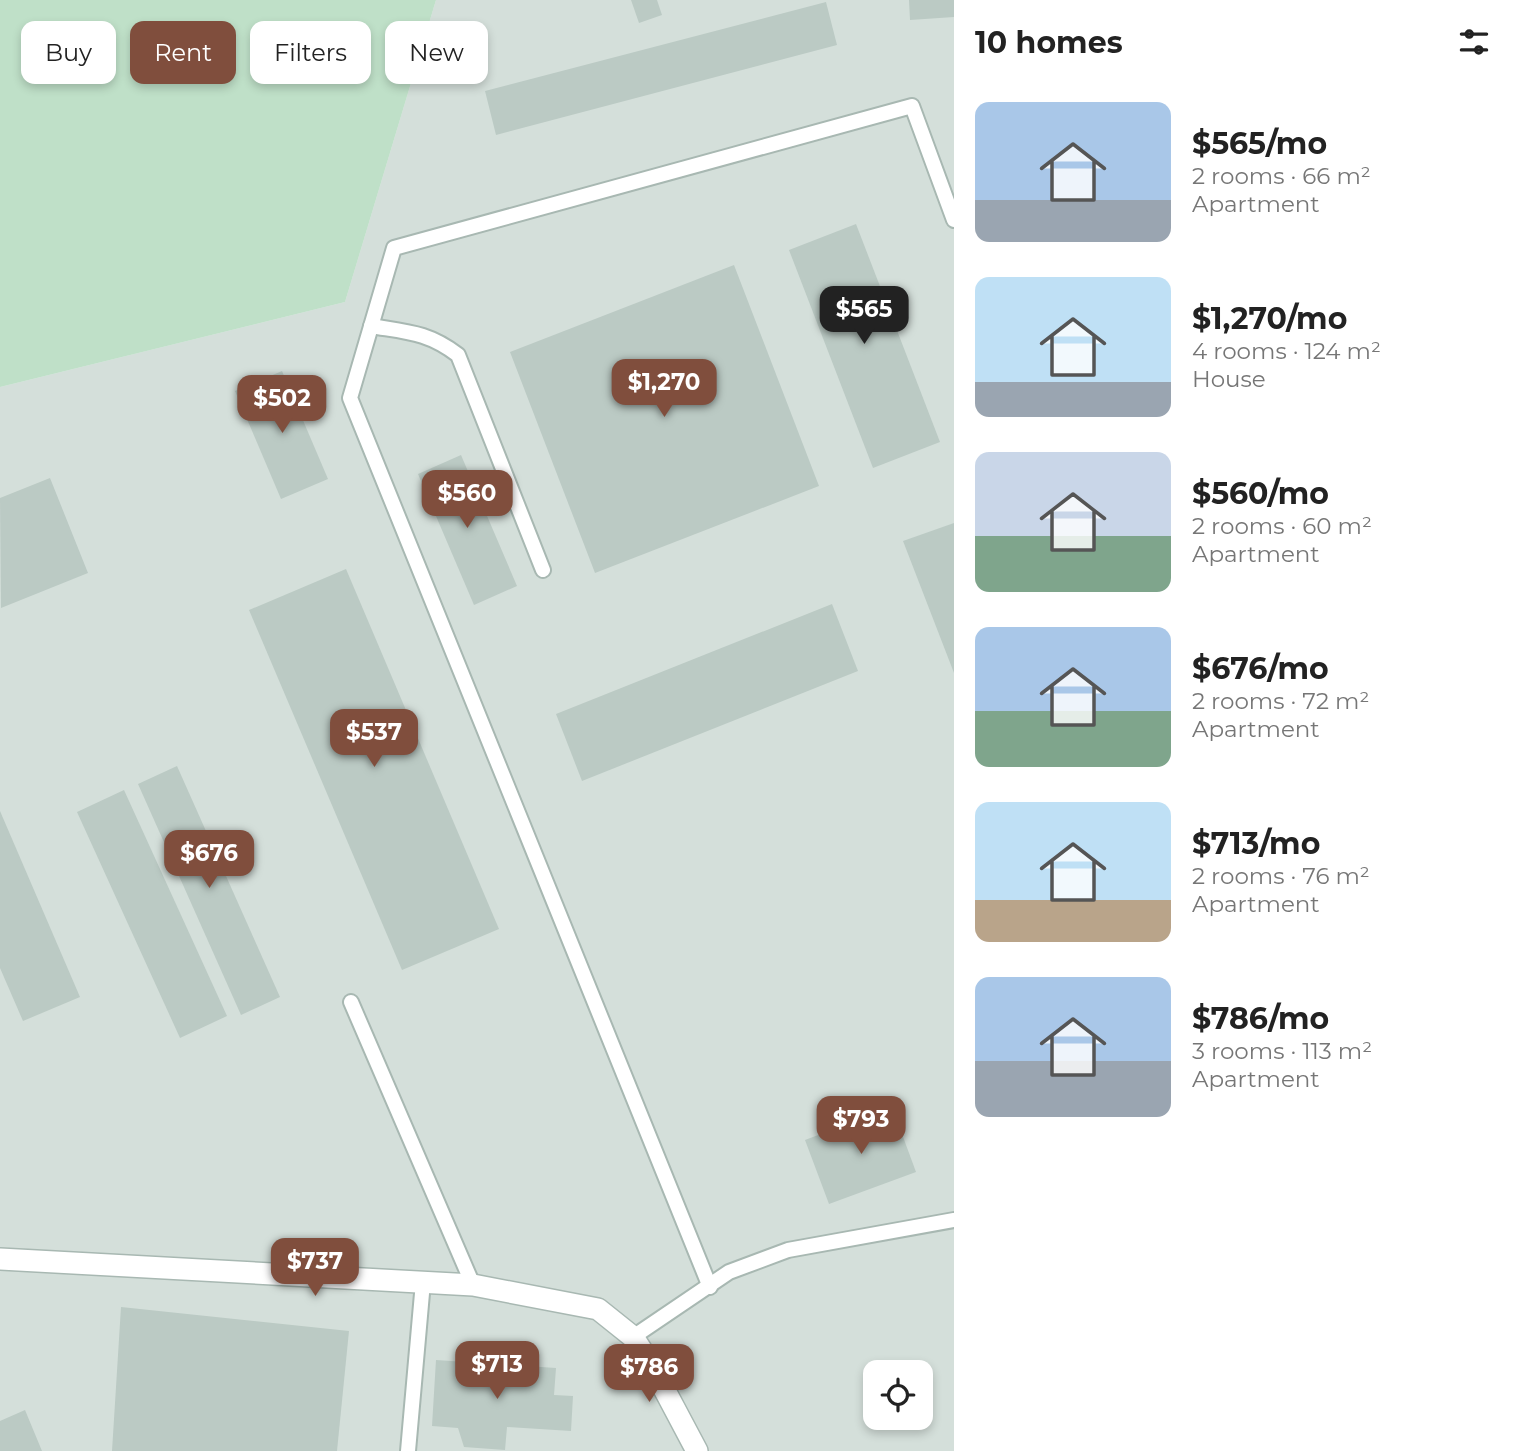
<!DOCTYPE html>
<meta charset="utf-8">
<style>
:root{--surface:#fff;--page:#f6f6f6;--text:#222;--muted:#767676;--accent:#804e3d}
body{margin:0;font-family:Montserrat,sans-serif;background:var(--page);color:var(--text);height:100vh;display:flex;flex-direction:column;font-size:26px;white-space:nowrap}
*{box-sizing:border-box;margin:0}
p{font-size:23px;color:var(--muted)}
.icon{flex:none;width:38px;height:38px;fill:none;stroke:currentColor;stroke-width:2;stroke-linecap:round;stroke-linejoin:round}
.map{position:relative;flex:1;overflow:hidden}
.drawer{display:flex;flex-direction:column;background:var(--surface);width:560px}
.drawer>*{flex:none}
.hud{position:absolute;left:21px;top:21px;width:665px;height:63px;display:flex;gap:14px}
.buttons{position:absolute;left:863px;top:1360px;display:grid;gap:14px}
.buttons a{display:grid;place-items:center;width:70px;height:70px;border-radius:14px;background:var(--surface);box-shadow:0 4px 10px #0003;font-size:35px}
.price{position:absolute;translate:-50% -60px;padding:0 16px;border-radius:14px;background:var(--accent);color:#fff;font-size:23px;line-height:46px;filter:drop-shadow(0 2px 4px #0008)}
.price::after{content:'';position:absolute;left:50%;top:42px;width:21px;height:16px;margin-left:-10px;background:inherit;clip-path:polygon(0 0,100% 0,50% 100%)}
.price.selected{background:#222;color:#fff}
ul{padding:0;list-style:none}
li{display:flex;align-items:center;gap:21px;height:175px;padding:0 21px}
li span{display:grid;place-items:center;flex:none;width:196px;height:140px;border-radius:14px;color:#555}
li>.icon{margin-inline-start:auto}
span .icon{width:84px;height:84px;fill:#fffc;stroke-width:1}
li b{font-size:30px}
h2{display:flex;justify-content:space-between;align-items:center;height:84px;padding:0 21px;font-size:30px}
.chip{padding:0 24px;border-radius:14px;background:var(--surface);box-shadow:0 4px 10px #0003;font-size:24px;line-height:63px}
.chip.selected{background:var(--accent);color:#fff}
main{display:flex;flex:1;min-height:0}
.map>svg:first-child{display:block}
.built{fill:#d4dfda;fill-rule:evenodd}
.green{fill:#bfe0c8}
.building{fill:#bbcac4}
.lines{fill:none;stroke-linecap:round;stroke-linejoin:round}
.lane-casing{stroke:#a8b8b2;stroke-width:18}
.street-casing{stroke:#a8b8b2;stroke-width:24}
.lane{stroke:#fff;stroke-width:14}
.street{stroke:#fff;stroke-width:21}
</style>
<main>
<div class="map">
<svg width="954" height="1451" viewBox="0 0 954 1451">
<rect width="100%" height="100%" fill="#e6efeb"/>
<path class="built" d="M436,0h518v1451h-954v-1064l345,-85zM875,1372h45v46h-45z"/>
<polygon class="green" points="0,0 436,0 345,302 0,387"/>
<g class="building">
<polygon points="631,0 657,0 662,15 639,23"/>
<polygon points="909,0 954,0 954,17 910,20"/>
<polygon points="826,2 837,45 496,135 485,91"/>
<polygon points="856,224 940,442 873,468 789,250"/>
<polygon points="734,265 819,486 595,573 510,352"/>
<polygon points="282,371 328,479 281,499 235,391"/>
<polygon points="461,455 517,586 474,605 418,474"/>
<polygon points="50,478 88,573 1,608 0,498"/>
<polygon points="954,523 954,673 903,541"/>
<polygon points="346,569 499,929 402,970 249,610"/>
<polygon points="832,604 858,671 582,781 556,714"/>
<polygon points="177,766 280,997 241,1015 138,784"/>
<polygon points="124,790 227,1016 180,1038 77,812"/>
<polygon points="0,811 80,997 23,1021 0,968"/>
<polygon points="892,1107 916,1172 829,1204 805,1140"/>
<polygon points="121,1307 349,1331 337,1451 112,1451"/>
<polygon points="436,1360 556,1368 554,1395 573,1396 571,1431 507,1427 505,1450 464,1447 458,1428 432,1426"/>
<polygon points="25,1410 42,1451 0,1451 0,1421"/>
</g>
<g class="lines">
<g class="lane-casing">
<g id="lane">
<path d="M371,326c36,6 57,6 87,29l85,215"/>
<polyline points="351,1002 473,1285"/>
<polyline points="710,1287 350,398 394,248 912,106 954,220"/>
<polyline points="633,1337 729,1272 788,1250 954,1220"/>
<polyline points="408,1451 423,1282"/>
</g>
</g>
<g class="street-casing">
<polyline id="street" points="0,1259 473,1285 598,1309 633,1337 653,1368 697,1451"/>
</g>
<use href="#lane" class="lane"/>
<use href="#street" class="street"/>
</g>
</svg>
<div class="buttons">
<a><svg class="icon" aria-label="locate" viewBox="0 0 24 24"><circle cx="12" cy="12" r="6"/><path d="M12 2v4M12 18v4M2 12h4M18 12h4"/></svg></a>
</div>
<b class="price selected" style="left:864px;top:346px">$565</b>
<b class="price" style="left:664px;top:419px">$1,270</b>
<b class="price" style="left:282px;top:435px">$502</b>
<b class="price" style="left:467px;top:530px">$560</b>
<b class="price" style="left:374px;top:769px">$537</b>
<b class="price" style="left:209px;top:890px">$676</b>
<b class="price" style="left:861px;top:1156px">$793</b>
<b class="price" style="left:315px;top:1298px">$737</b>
<b class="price" style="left:497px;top:1401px">$713</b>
<b class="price" style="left:649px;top:1404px">$786</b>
<div class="hud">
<a class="chip">Buy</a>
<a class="chip selected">Rent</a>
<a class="chip">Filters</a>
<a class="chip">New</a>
</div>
</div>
<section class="drawer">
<h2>10 homes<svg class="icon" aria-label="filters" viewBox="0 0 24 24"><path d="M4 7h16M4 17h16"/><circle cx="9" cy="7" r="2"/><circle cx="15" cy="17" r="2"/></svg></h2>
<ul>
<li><span style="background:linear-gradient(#a9c7e8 70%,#9aa5b1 0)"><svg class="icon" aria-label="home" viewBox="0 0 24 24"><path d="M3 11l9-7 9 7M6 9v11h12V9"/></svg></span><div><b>$565/mo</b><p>2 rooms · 66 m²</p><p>Apartment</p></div></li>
<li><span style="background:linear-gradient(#bfe0f5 75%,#9aa5b1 0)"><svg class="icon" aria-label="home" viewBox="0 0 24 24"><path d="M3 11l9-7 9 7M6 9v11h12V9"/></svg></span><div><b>$1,270/mo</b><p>4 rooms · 124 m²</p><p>House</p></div></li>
<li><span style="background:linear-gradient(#c9d6e8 60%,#7fa58c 0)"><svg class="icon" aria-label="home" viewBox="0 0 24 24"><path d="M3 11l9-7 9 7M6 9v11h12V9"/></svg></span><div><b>$560/mo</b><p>2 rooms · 60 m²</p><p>Apartment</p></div></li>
<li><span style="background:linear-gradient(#a9c7e8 60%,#7fa58c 0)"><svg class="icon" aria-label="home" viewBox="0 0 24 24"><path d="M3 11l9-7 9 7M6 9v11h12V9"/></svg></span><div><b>$676/mo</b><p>2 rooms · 72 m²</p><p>Apartment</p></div></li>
<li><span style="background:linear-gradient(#bfe0f5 70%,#b9a48a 0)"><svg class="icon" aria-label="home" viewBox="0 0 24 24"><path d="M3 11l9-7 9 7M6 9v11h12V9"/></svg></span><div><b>$713/mo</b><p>2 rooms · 76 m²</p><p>Apartment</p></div></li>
<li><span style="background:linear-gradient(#a9c7e8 60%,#9aa5b1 0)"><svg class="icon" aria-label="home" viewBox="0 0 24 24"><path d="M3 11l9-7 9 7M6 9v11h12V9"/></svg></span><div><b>$786/mo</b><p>3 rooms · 113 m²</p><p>Apartment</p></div></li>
</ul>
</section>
</main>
